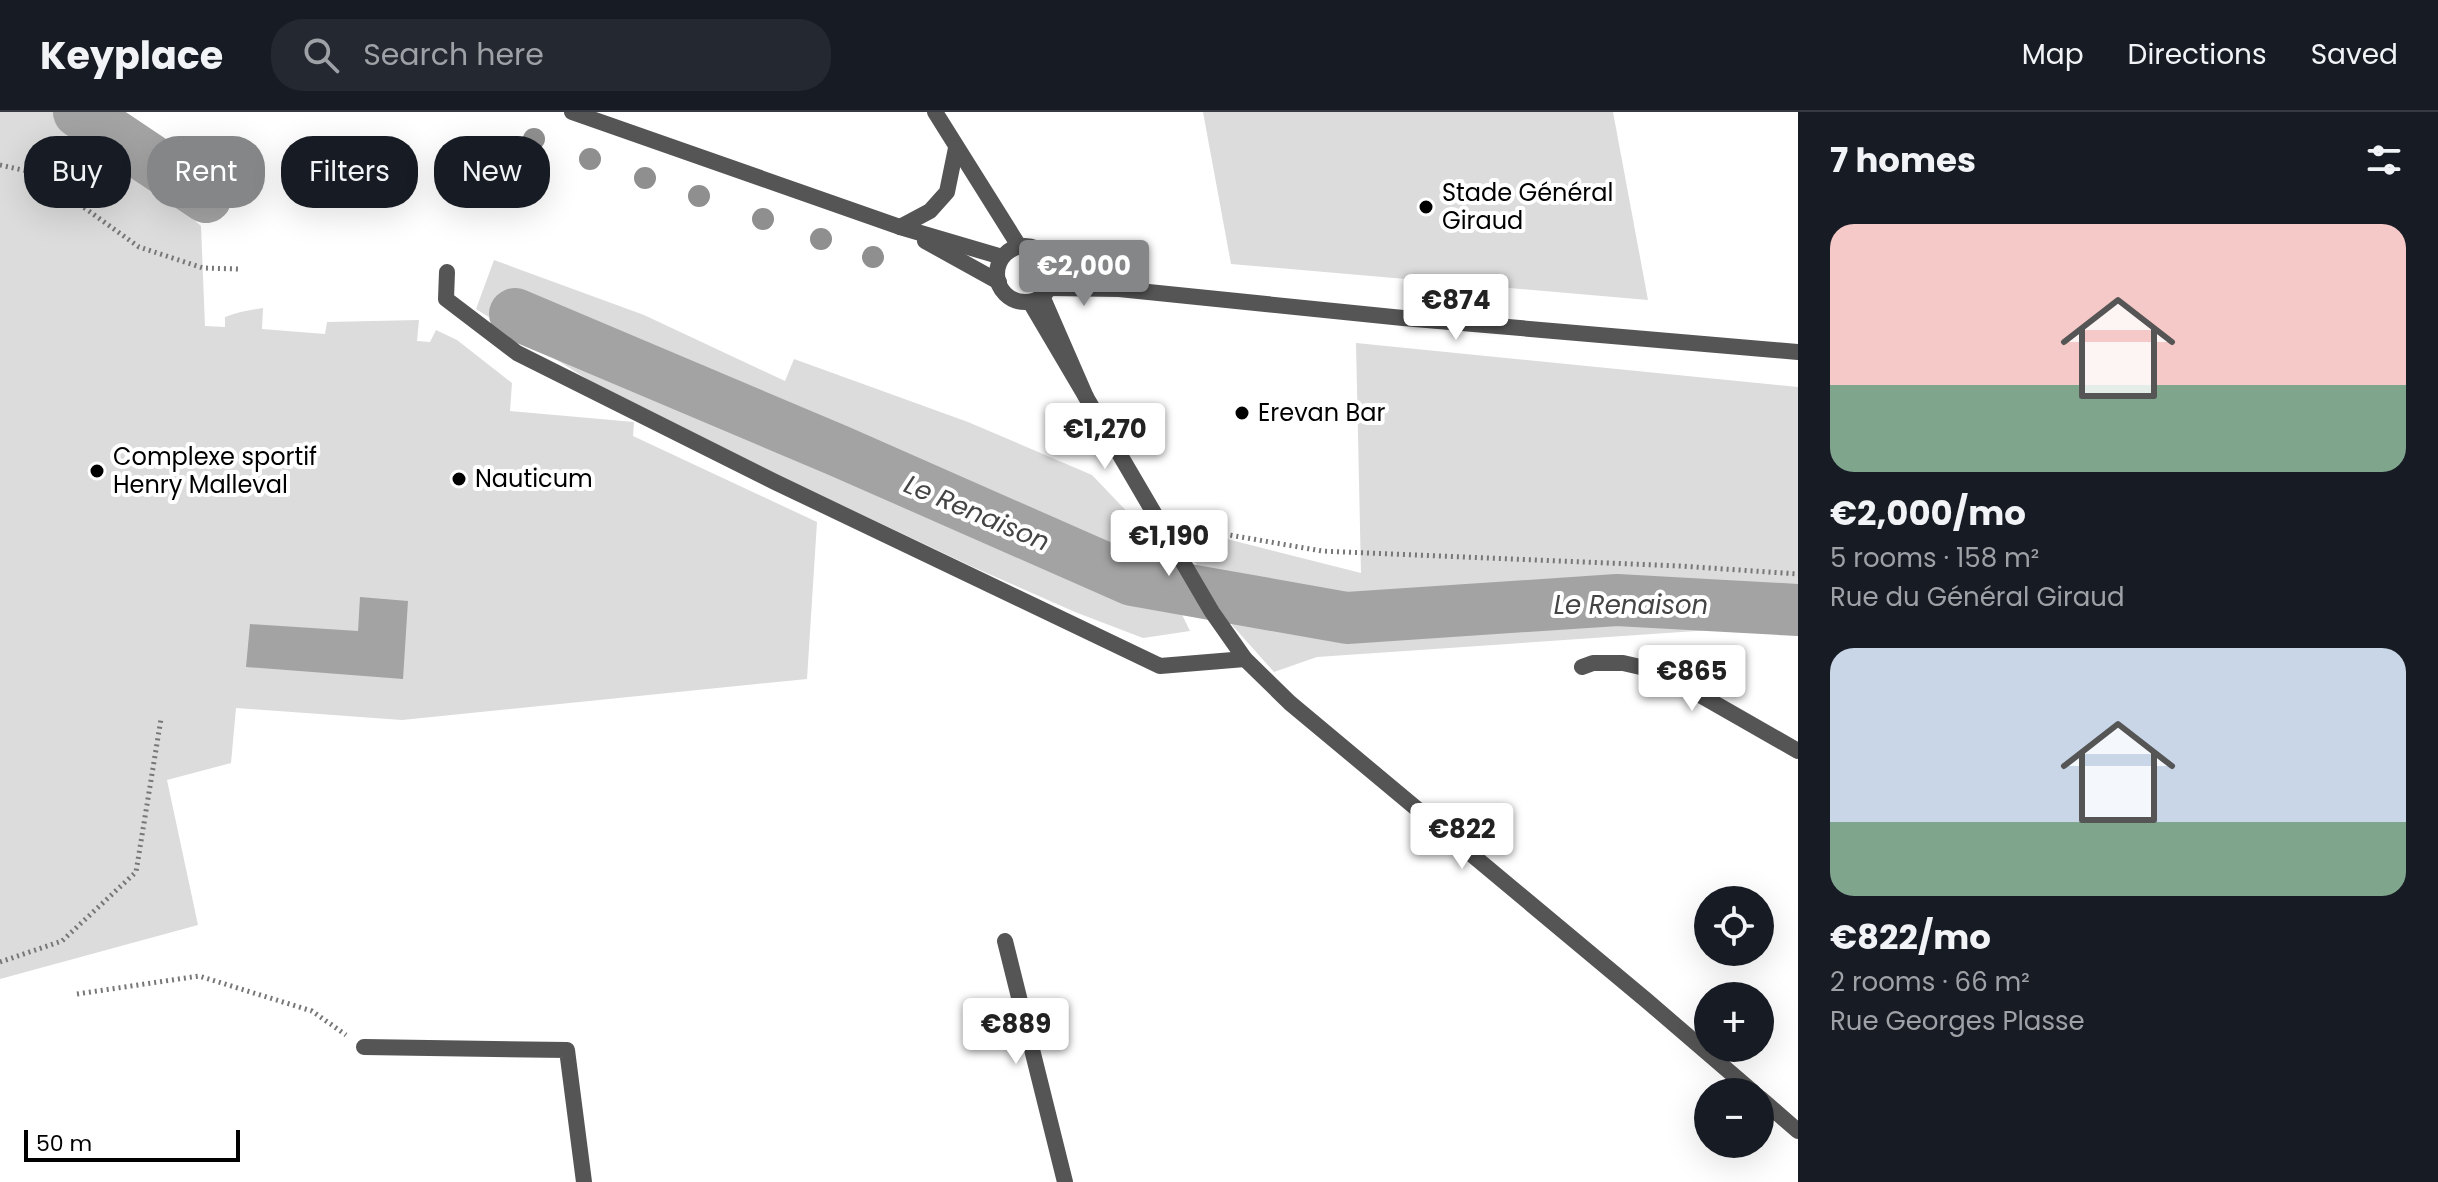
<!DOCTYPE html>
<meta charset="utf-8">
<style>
:root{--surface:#171b24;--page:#242831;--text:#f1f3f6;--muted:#9ea1a6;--line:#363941;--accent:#858687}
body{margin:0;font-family:Poppins,sans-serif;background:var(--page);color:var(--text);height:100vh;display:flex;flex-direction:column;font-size:30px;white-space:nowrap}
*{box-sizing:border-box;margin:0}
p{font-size:26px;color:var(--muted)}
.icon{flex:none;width:44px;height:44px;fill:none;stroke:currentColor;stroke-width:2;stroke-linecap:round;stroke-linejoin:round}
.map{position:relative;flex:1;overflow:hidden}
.sheet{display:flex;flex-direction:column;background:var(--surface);width:640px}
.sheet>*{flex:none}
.banner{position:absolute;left:24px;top:24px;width:760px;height:72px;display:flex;gap:16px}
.fabs{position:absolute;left:1694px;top:774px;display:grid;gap:16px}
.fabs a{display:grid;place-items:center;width:80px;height:80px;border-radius:50%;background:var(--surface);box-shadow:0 8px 32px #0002;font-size:40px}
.scale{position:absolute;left:24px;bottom:20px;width:216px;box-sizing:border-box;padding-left:8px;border:4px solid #000;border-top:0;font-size:22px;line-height:28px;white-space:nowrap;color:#000;-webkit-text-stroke:6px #fff;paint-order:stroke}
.price{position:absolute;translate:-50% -68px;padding:0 18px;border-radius:8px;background:#fff;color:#222;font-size:26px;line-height:52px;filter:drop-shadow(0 2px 4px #0008)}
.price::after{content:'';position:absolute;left:50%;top:48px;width:24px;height:18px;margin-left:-12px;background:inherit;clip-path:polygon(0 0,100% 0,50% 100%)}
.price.selected{background:var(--accent);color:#fff}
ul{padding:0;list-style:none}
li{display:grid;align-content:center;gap:16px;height:424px;padding:0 32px}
li span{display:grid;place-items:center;height:248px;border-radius:24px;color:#555}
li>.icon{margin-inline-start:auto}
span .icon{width:144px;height:144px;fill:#fffc;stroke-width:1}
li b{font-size:34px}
h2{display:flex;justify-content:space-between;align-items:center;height:96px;padding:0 32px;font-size:34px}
.tag{padding:0 28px;border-radius:32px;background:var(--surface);box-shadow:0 8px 32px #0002;font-size:28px;line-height:72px}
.tag.selected{background:var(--accent);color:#fff}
header{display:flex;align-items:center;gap:48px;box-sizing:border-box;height:112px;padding:0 40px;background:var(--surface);border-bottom:2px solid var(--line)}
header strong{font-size:38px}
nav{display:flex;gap:44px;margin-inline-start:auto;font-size:28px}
.search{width:560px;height:72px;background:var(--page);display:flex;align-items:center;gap:20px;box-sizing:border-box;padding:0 28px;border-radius:32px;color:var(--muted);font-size:30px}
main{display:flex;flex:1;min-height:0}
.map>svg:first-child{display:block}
.green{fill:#dcdcdc}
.water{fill:#a3a3a3}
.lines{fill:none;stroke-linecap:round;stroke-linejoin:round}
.river{stroke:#a3a3a3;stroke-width:52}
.path{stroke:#777;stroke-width:5;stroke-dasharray:2 4;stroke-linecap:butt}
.service{stroke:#555;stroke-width:16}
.minor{stroke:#555;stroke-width:16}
.tertiary{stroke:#555;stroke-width:16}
.tree{fill:#8f8f8f}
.poi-dot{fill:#000;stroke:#fff;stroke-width:3}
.labels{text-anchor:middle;stroke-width:8;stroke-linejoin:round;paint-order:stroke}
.poi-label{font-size:24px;fill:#000;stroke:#fff;text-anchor:start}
.water-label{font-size:26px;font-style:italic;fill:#444;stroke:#fff}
</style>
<header>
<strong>Keyplace</strong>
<div class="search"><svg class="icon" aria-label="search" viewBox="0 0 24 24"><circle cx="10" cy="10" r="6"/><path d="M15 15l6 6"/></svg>Search here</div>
<nav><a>Map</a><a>Directions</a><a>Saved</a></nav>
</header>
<main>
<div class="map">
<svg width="1798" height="1070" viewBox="0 0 1798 1070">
<rect width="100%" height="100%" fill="#fff"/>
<g class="green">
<path d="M0,0h70l131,114 4,100 20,1v-10c13,-5 25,-7 38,-9l-1,21 63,5 2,-12 92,-2 -2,21 13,1 6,-12 21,10 55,43 -2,28 124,11 -1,14 184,86 -10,157 -405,41 -166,-12 -5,55 -64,17 31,145 -198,54z"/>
<polygon points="1203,0 1613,0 1648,188 1231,152"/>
<polygon points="494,148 644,203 785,269 794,247 968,310 1092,363 1136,409 1190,519 1143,526 1075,500 973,455 793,370 595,272 476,197"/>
<polygon points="1356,231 1798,275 1798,512 1317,545 1274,560 1224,504 1176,414 1361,461"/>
</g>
<polygon class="water" points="360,485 408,489 403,567 246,555 250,512 358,519"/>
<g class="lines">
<g class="river">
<polyline points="79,0 206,85"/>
<polyline points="515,202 839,339 1132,468 1347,506 1617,488 1798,498"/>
</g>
<g class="path">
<polyline points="0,53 36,61 139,135 203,156 239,157"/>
<polyline points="1189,416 1322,439 1680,454 1798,462"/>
<polyline points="0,850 62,829 136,760 161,607"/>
<polyline points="77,882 199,864 312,899 346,923"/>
</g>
<g class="service">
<polyline points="447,160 446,187 517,241 775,370 1160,554 1245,547"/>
<polyline points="364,935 567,938 584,1070"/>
</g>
<g class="minor">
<polyline points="935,0 1019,134"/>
<polyline points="900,115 930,99 947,80 956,36"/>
<polyline points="1030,190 1086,285 1042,184"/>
<polyline points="1086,285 1212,500 1245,547 1290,591 1646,888 1753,980"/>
<polyline points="1582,555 1593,551 1623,551 1658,559 1798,639"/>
<polyline points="1005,829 1065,1070"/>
<polyline points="1760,986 1798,1019"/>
</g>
<g class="tertiary">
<polyline points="572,0 900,115 1002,145"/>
<polyline points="925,129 999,170"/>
<circle cx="1025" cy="162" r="28"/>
<polyline points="1052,154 1106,172"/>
<polyline points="1050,176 1119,177 1403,206 1798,240"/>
</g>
</g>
<g class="tree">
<circle cx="534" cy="27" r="11"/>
<circle cx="590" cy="47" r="11"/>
<circle cx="645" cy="66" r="11"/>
<circle cx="699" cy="84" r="11"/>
<circle cx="763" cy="107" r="11"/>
<circle cx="821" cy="127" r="11"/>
<circle cx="873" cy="145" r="11"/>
</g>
<g class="poi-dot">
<circle cx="1426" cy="95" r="8"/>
<circle cx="1242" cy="301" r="8"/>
<circle cx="97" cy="359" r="8"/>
<circle cx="459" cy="367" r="8"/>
</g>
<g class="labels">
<g class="poi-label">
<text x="1442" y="89">Stade Général<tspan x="1442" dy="28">Giraud</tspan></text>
<text x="1258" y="309">Erevan Bar</text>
<text x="113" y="353">Complexe sportif<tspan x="113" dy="28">Henry Malleval</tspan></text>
<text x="475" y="375">Nauticum</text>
</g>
<g class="water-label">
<text transform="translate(977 401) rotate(23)" y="9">Le Renaison</text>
<text x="1631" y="502">Le Renaison</text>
</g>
</g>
</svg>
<div class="fabs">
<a><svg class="icon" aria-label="locate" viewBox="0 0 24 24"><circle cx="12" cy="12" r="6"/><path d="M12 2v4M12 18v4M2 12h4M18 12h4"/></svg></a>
<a>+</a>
<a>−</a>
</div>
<div class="scale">50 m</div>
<b class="price selected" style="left:1084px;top:196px">€2,000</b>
<b class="price" style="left:1456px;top:230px">€874</b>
<b class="price" style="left:1105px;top:359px">€1,270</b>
<b class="price" style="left:1169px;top:466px">€1,190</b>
<b class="price" style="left:1692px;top:601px">€865</b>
<b class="price" style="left:1462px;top:759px">€822</b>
<b class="price" style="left:1016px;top:954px">€889</b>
<div class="banner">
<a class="tag">Buy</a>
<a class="tag selected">Rent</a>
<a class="tag">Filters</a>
<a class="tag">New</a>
</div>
</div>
<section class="sheet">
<h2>7 homes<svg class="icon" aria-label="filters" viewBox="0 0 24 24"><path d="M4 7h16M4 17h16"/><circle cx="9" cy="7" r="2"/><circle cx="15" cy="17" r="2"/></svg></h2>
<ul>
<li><span style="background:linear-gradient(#f6c9c9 65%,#7fa58c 0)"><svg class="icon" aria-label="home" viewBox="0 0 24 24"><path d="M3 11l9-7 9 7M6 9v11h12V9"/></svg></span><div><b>€2,000/mo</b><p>5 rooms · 158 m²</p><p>Rue du Général Giraud</p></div></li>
<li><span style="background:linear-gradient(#c9d6e8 70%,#7fa58c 0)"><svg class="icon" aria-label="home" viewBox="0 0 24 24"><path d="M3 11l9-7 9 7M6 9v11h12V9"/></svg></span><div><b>€822/mo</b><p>2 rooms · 66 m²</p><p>Rue Georges Plasse</p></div></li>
</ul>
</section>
</main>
